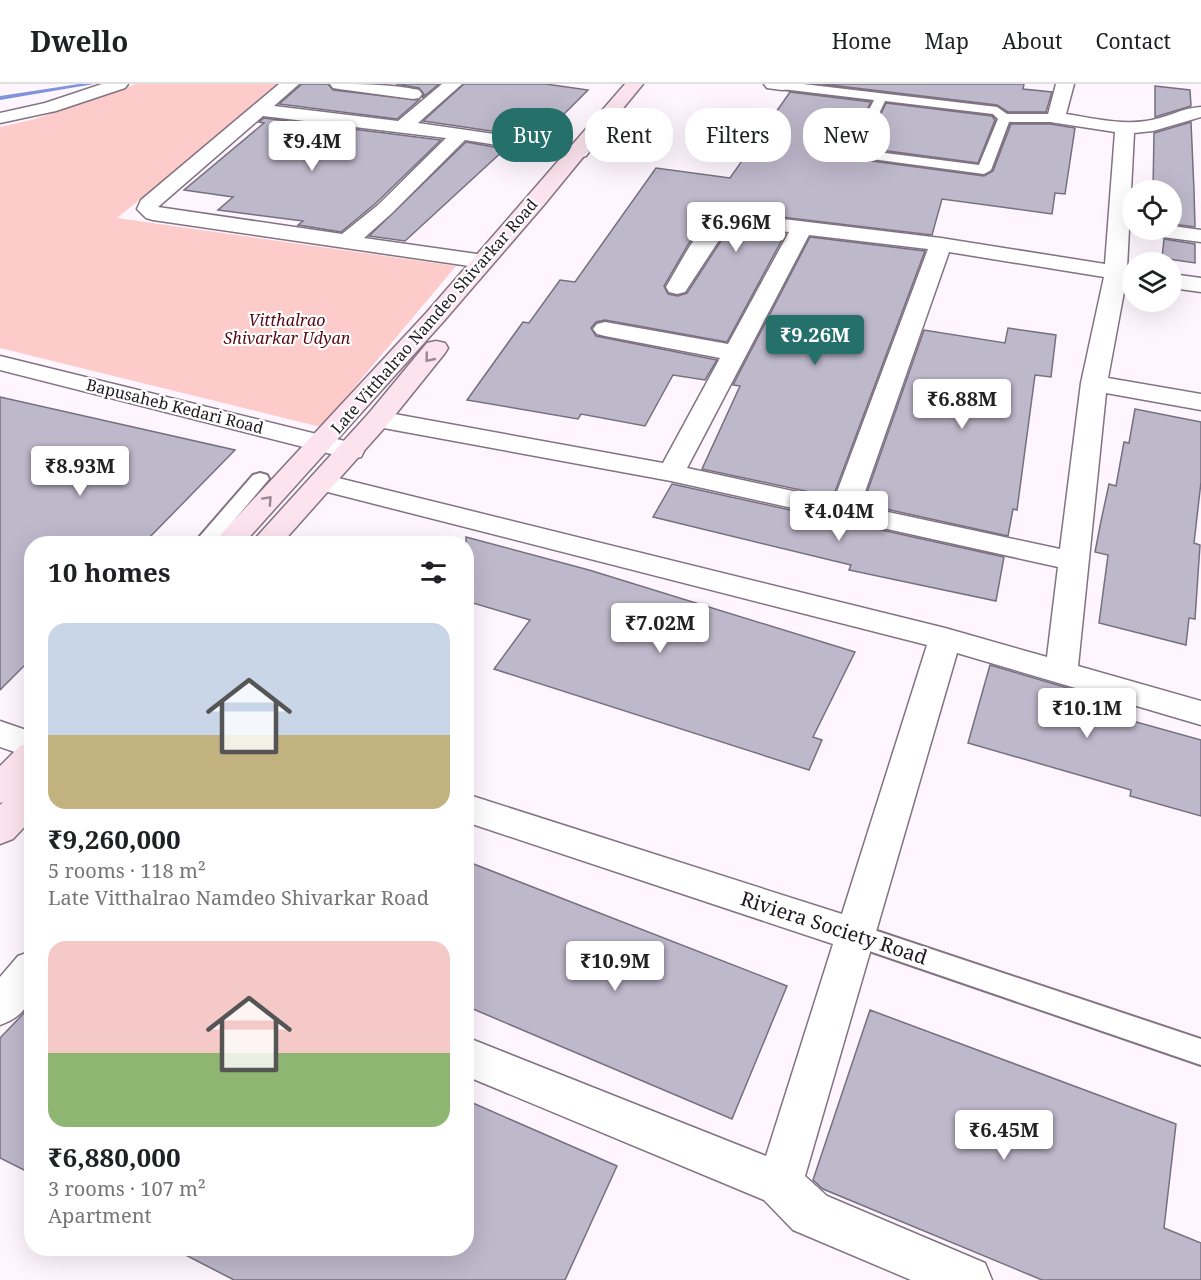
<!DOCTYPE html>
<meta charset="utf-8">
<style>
:root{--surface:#fff;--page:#f6f6f6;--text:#202124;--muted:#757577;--line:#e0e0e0;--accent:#26706b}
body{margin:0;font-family:"Noto Serif",serif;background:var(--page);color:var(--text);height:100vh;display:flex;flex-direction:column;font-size:22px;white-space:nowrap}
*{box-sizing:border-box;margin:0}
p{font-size:20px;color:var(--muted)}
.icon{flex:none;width:33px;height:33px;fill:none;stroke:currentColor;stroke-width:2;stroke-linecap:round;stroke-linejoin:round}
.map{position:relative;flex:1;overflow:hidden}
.drawer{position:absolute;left:24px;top:452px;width:450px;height:720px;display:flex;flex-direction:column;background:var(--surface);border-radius:24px;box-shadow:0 6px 24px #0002}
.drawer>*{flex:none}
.guide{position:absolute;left:492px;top:24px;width:570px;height:54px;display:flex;gap:12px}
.tools{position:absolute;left:1122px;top:96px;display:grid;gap:12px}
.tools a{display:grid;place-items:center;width:60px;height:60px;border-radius:50%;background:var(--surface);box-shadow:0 6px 24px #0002;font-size:30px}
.price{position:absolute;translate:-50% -51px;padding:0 14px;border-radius:6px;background:#fff;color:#222;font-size:20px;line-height:39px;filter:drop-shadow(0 2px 3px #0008)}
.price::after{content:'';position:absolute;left:50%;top:36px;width:18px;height:14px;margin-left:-9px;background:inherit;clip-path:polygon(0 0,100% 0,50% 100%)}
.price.selected{background:var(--accent);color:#fff}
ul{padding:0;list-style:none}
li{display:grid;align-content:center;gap:12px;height:318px;padding:0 24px}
li span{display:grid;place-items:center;height:186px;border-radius:18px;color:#555}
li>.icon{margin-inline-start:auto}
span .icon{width:108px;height:108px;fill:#fffc;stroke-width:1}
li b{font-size:26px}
h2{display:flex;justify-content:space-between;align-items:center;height:72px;padding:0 24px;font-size:26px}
.chip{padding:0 21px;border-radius:24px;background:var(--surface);box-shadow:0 6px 24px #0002;font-size:21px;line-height:54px}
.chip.selected{background:var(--accent);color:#fff}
header{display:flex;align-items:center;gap:36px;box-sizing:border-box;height:84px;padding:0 30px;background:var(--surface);border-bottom:2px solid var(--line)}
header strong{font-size:28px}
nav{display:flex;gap:33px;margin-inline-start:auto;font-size:21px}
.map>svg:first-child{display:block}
.green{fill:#fdcbc9}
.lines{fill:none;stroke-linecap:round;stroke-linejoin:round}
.stream{fill:#8094dc;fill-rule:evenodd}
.building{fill:#bdb8ca;stroke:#757081;stroke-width:1.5}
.lane-casing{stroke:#817381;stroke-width:4}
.street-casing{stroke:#817381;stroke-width:3}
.secondary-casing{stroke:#817381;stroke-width:3}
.lane{fill:#fff;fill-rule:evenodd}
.street{fill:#fff;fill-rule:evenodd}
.secondary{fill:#fce3ed;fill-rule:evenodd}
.oneway{stroke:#998890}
.labels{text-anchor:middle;stroke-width:4.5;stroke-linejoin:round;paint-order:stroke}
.far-street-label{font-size:16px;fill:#1f191f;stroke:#fff}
.far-park-label{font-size:16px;font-style:italic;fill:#570712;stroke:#fff}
.street-label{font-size:20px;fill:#1f191f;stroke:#fff}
</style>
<header>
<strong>Dwello</strong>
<nav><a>Home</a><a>Map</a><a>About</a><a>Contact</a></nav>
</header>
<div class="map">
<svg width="1201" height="1196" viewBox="0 0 1201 1196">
<rect width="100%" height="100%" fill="#fff5ff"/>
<polygon class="green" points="136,0 283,0 117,134 456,182 321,343 0,264 0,43 35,35"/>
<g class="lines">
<polygon class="stream" points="79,0 94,0 0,16 0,12"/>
</g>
<g class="building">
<polygon points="302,0 328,0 333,6 419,16 397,35 279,20"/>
<polygon points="396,0 439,0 422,14 424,10 419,4"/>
<polygon points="464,0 546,0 588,6 540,54 423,37"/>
<polygon points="822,0 1024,0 1023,5 1052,8 1046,28 1008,28 997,21"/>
<polygon points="1155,2 1190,6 1191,22 1155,33"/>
<polygon points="790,8 871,18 845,68 849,74 984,92 993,87 1011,40 1050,40 1075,44 1065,110 1055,109 1052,130 942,115 932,151 723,126 706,137 689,159 664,202 668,210 678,212 687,209 730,143 785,150 727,258 605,236 596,238 591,244 596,252 717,276 705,296 673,291 645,342 581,330 578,335 467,316 523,238 529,239 560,196 575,198 656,84 730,94"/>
<polygon points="886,19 992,32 995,36 978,79 865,64"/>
<polygon points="264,34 441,56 376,119 341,148 298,141 303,137 218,126 233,113 184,106 264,39 259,38"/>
<polygon points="1191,38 1194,106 1195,143 1172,140 1172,106 1153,106 1154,49"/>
<polygon points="466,58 505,65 405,157 369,152"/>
<polygon points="810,153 925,167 833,413 702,385 740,302 733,301"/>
<polygon points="1164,155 1195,160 1195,179 1162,174"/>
<polygon points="1008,244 1056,251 1051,293 1035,291 1017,426 1013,425 1008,452 863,420 924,246 1005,259"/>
<polygon points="0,313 235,366 144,459 32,459 32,574 0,606"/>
<polygon points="1135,325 1201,338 1201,398 1194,459 1200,461 1195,535 1189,534 1186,561 1099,539 1108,471 1095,468 1101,437 1109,400 1116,402 1124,358 1129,359"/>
<polygon points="672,400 1004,473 996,517 849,486 851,481 653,433"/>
<polygon points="466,453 589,486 855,568 813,653 822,656 809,686 494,585 530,536 466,517"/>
<polygon points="990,581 1132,623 1129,636 1201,656 1201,732 1130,712 1131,706 968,659"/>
<polygon points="466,777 787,902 732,1035 466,922"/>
<polygon points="32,918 32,1090 0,1074 0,954 23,930"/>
<polygon points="870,926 1176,1040 1164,1144 1201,1159 1201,1196 1042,1196 823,1105 813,1096"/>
<polygon points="466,1016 617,1082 565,1196 234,1196 172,1164 466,1164"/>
</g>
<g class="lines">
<g class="lane-casing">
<g id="lane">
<path d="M777,0h26l194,23 10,7h49l6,4 -6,4h-47l-18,48 -7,4 -135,-18 -2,-3 27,-53 -92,-11 -4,-1zM885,17l108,13 5,5 -19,46 -117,-15z"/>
<polygon points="260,389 267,391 269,395 215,459 194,459 253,391"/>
<polygon points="856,840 1201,955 1201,981 846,859 842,851 846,843"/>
</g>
</g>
<g class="street-casing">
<g id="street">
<polygon points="102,0 128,0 125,4 56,27 0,39 0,29 45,19"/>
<path d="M279,0h20l-25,22 124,15 44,-37h20l-44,39 161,23 7,2 3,4 -3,4 -7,2 -114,-18 -73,73 -28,25 127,18 3,5 -3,5 -8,2 -330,-48 -7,-2 -9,-9 4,-9zM263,32l183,22 -68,67 -36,29 -184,-27z"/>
<path d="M330,0c30,0 60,0 89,6l3,4 -3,4 -6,1 -74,-10 -6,-1z"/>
<polygon points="764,0 790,0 791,1 788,5 782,6 767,4"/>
<path d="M1056,0h18l-8,30c26,4 54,11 80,7 19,-2 35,-13 55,-14v10l-48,14 -19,2 -7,135h5v14l-6,-1 -18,97 93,16v16l-95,-17 -28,273 123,35v24l-244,-72 -152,523 22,20 158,67 7,17h-81l-118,-50 -29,-30 -298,-124v-39l300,119 67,-212 -367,-122v-28l376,120 85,-269 -615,-157 -4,-6 4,-6 10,-2 623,154 102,29 11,-90 -387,-86 -293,-54 -9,-2 -4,-6 4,-6 9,-2 285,52 57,-105 -115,-22 -8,-2 -4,-5 4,-5 8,-2 123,22 61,-112 -60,-7 -44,67 -8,2 -8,-2 -3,-5c12,-19 36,-70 58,-75l217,26 164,26 10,-132 -65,-10 -3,-4zM809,151l119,14 -94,251 -147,-32zM949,168l155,25 -23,106 -21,166 -200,-43z"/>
<polygon points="1172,142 1201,146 1201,158 1155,152 1148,150 1144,146 1172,146"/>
<polygon points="1172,190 1201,194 1201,208 1172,204"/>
<polygon points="0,272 361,361 364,367 361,373 351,375 0,286"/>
<polygon points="0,637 32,648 32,674 0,663"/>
<path d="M32,867c0,35 7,60 -32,74v-48l18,-21z"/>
</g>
</g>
<g class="secondary-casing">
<g id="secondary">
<polygon points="625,0 643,0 543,122 443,238 244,459 213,459 427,228"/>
<polygon points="436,257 445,259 448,264 445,269 387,341 282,459 251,459 369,329 427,259"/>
<polygon points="32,658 32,694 27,699 32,697 32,735 13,755 0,760 0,721 3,718 0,719 0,682 20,662"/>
</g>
</g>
<use href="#lane" class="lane"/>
<use href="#street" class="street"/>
<use href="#secondary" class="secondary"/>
</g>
<defs><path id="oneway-chevron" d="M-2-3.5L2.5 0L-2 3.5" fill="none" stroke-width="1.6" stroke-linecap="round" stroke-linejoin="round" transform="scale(1.5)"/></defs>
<g class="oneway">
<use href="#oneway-chevron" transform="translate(429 274) rotate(129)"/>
<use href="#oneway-chevron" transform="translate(268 416) rotate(-47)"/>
</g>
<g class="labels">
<g class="far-street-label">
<text transform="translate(434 232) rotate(-49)" y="6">Late Vitthalrao Namdeo Shivarkar Road</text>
<text transform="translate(175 322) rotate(14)" y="6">Bapusaheb Kedari Road</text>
</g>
<g class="far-park-label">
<text x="287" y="242">Vitthalrao<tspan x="287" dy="18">Shivarkar Udyan</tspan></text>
</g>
<g class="street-label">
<text transform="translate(834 844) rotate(18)" y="7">Riviera Society Road</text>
</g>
</g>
</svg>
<div class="tools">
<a><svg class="icon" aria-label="locate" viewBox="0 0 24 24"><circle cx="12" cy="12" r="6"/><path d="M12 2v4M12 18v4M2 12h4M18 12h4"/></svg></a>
<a><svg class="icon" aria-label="layers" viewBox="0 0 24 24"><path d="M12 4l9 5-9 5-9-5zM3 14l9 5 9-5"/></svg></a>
</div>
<b class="price" style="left:312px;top:88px">₹9.4M</b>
<b class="price" style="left:736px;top:169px">₹6.96M</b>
<b class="price selected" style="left:815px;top:282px">₹9.26M</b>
<b class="price" style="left:962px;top:346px">₹6.88M</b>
<b class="price" style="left:80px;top:413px">₹8.93M</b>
<b class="price" style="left:839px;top:458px">₹4.04M</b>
<b class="price" style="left:660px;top:570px">₹7.02M</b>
<b class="price" style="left:1087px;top:655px">₹10.1M</b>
<b class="price" style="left:615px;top:908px">₹10.9M</b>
<b class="price" style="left:1004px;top:1077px">₹6.45M</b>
<div class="guide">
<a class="chip selected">Buy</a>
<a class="chip">Rent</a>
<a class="chip">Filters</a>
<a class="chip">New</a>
</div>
<section class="drawer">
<h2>10 homes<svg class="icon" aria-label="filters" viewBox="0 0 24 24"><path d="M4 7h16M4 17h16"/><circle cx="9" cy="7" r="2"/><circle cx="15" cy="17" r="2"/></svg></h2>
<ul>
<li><span style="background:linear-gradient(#c9d6e8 60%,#c2b280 0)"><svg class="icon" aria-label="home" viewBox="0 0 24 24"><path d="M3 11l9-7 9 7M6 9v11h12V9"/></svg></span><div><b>₹9,260,000</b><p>5 rooms · 118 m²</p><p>Late Vitthalrao Namdeo Shivarkar Road</p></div></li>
<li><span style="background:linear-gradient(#f6c9c9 60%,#8fb573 0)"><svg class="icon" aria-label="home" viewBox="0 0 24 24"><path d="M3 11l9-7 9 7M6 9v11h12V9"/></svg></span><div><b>₹6,880,000</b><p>3 rooms · 107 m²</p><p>Apartment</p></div></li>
</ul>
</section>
</div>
